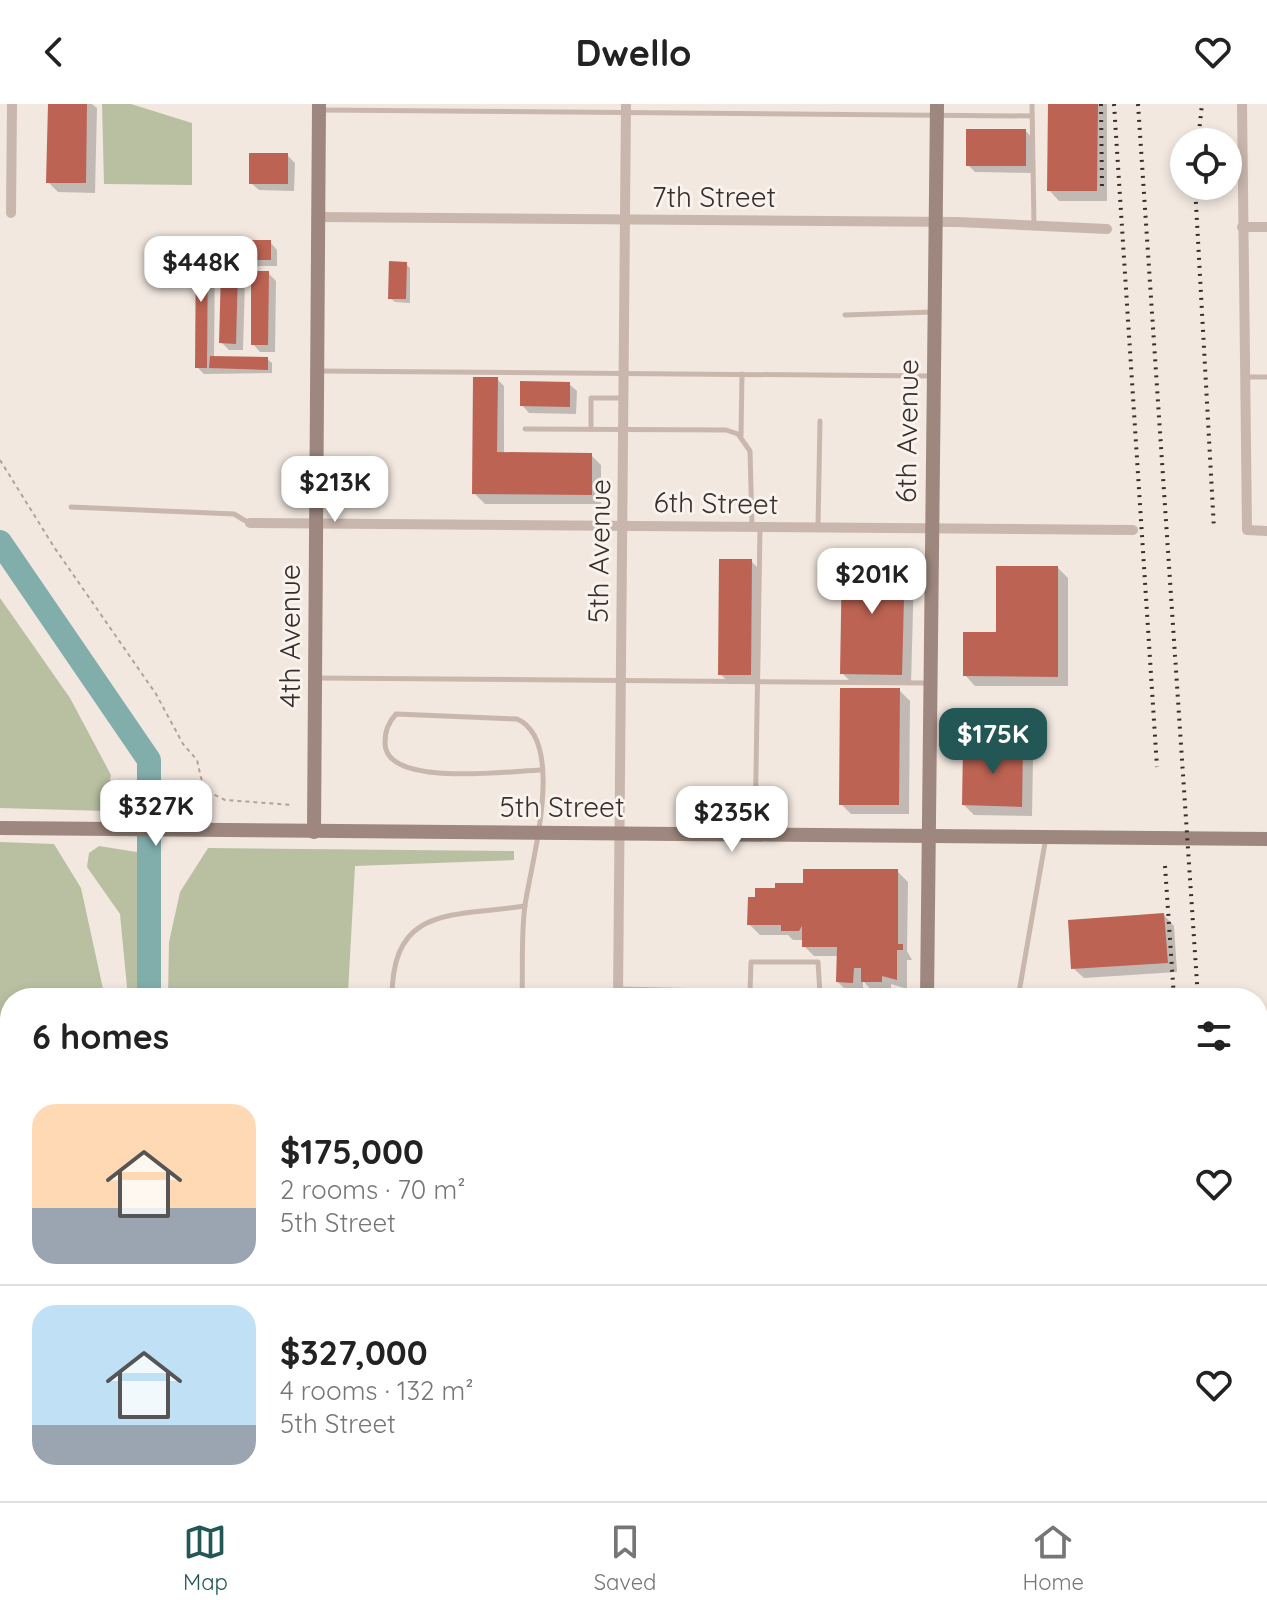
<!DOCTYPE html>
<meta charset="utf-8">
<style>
:root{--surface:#fff;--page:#f2f2f2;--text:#222;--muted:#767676;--line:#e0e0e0;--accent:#235756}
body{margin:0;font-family:Quicksand,sans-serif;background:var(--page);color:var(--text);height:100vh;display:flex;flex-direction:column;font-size:30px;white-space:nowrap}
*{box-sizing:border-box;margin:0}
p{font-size:26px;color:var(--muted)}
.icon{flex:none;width:44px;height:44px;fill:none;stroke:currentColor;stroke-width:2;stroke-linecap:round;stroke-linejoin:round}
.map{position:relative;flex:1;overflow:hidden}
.sheet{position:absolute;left:0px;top:884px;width:1268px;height:514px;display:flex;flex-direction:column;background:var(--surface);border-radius:32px 32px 0 0;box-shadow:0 4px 12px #0003}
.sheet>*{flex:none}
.tools{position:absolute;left:1170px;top:24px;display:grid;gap:16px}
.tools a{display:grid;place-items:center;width:72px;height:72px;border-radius:50%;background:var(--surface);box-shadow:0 4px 12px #0003;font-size:40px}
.price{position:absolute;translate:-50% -68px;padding:0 18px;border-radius:16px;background:#fff;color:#222;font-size:26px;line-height:52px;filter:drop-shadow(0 2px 4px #0008)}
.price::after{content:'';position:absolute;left:50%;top:48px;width:24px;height:18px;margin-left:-12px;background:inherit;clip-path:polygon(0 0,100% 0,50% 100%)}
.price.on{background:var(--accent);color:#fff}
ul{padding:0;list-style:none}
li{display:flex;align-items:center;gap:24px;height:200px;padding:0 32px}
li+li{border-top:2px solid var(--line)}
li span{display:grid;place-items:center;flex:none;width:224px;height:160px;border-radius:24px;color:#555}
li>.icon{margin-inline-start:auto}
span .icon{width:96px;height:96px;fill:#fffc;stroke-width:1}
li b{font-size:34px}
h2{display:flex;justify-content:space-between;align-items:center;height:96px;padding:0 32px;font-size:34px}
header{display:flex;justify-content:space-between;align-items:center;height:104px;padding:0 32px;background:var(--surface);font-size:36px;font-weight:800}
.tabs{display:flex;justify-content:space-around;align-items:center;height:112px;border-top:2px solid var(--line);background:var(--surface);font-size:22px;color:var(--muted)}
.tabs a{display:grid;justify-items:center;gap:4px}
.tabs .on{color:var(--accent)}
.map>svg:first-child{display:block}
.green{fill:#b8c0a1}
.shadow{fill:#0003}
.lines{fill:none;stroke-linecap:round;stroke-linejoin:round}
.river{stroke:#81adab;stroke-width:24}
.building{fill:#bd6353}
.path{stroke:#b5a197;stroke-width:2;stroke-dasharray:4 4;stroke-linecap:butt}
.lane{stroke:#c9b7ad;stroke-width:5}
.street{stroke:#c9b7ad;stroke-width:10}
.secondary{stroke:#9d877e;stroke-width:14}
.rail{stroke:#382e2b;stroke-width:4;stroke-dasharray:2 6;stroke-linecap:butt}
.labels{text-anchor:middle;stroke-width:6;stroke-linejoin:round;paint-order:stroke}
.street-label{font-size:28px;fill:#382e2b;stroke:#f9f2ed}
</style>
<header><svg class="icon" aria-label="back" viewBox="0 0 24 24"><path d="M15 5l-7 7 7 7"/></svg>Dwello<svg class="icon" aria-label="heart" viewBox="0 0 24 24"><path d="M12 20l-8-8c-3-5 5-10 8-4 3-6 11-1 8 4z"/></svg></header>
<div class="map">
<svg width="1267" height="1397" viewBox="0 0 1267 1397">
<rect width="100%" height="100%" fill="#f2e8e0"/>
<g class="green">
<polygon points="102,0 131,0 192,19 192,81 104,80"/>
<polygon points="0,494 70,594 111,671 105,707 0,704"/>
<polygon points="0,738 54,740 81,784 105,894 10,894 10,1124 0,1124"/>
<polygon points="99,742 143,749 140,813 144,894 128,894 120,810 87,763 89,749"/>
<polygon points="208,744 514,747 514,756 355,762 348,888 344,894 168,894 169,838 180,788"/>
<polygon points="0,1208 10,1209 10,1388 495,1388 507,1397 0,1397"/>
<polygon points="532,1388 711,1388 711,1397 540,1397"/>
</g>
<g class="shadow">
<polygon points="50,0 92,0 97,4 95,89 58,88 48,78"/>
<polygon points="1050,0 1107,0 1107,97 1059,97 1049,86"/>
<polygon points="1026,27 1033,35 1033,69 975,68 968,61"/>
<polygon points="287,51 295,59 294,87 259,86 251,79"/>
<polygon points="270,138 277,146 277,162 221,162 215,156 214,254 267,255 272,259 272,269 204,270 197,263 208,139 214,145"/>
<polygon points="406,160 410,164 410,199 395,198 390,194"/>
<polygon points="237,169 245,176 243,246 229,246 221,238"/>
<polygon points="268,169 276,177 275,248 260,248 253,240"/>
<polygon points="497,275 504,282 504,350 591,351 601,361 601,400 485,400 474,389"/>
<polygon points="569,280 577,287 576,310 529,309 522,301"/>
<polygon points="751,457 761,467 760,580 731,580 720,570"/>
<polygon points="904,457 914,468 911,581 852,579 842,569"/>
<polygon points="1058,464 1068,474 1068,582 975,582 965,571"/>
<polygon points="899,586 910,597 909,710 851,710 841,700"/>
<polygon points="1022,645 1033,655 1032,712 974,711 964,701"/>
<polygon points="897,767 908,778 907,847 912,856 907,856 907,885 891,880 891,888 873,888 863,877 863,888 848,888 838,878 838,852 814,852 804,842 804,836 793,836 788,831 760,831 749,820 805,781"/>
<polygon points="1164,811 1174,822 1177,868 1084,874 1073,864"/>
</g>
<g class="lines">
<g class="river">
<polyline points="0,438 149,656 149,894"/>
<polyline points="518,1388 527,1397"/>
</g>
</g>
<g class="building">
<polygon points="48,0 87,0 86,79 46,79"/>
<polygon points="1048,0 1098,0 1097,87 1047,87"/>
<rect x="966" y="25" width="60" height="37"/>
<rect x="249" y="49" width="39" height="31"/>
<polygon points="196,136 208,137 207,264 195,264"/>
<rect x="212" y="136" width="59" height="20"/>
<polygon points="389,157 407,158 406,195 388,195"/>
<polygon points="221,166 238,167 236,240 219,239"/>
<polygon points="251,167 269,167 268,241 251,241"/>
<polygon points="210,252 268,253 268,266 209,264"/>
<polygon points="473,273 498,273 497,348 592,349 592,391 472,390"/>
<polygon points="520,277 570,278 570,303 520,302"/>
<polygon points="842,454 905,455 902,571 840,570"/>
<polygon points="719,455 752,455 751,571 718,571"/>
<polygon points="996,462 1058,462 1058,573 963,572 963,528 996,528"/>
<polygon points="840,584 900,584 899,701 839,701"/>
<polygon points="963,642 1023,643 1022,703 962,701"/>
<polygon points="803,765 898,765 898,840 903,840 903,846 897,846 897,876 882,872 882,878 861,878 861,864 854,864 853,879 836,878 837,843 802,843 802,822 799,827 781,827 781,821 747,821 748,793 755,793 755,784 775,784 775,779 803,779"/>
<polygon points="1164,809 1168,859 1071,865 1068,816"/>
</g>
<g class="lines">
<polyline class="path" points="0,356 54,443 156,590 183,640 197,656 201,674 211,689 225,696 293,701"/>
<g class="lane">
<polyline points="1032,0 1034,121"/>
<polyline points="320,6 1032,12"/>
<polyline points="845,211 933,208"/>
<polyline points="318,267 932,272"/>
<polyline points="1244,273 1267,273"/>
<polyline points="525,325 726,326 738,330 750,347 752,422"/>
<polyline points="591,325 591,294 623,294"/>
<polyline points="741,332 742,270"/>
<polyline points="71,403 234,410 249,419"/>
<polyline points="818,423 820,317"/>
<polyline points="317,574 927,579"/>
<polyline points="755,730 760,424"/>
<polyline points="619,885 850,890 926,888"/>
<polyline points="750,888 751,858 818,858 820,890"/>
<path d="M392,894c0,-94 61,-81 133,-92"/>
<path d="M522,894c1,-30 -1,-63 3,-93 6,-42 42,-164 -8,-186l-121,-5c-8,9 -11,17 -11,29 0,45 124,28 155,27"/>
<polyline points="1018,894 1046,733"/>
<polyline points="1047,1388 1047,1397"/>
<polyline points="758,1389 758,1397"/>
</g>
<g class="street">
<polyline points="1242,0 1247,426 1267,427"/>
<polyline points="11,109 12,0"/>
<polyline points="319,113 957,118 1107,125"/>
<polyline points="1242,123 1267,123"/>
<polyline points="250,419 1133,426"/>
<polyline points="618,894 626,0"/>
</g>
<g class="secondary">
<polyline points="0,724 1267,735"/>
<polyline points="314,728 319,0"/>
<polyline points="927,894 937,0"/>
<polyline points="922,1397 922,1388"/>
</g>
<g class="rail">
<polyline points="1101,0 1102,84"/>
<polyline points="1114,0 1157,663"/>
<polyline points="1138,0 1198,894"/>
<polyline points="1198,38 1202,0"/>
<polyline points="1195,82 1214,425"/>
<polyline points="1165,762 1174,894"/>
<polyline points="1258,1224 1267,1241"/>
<polyline points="1207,1388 1208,1397"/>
<polyline points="1231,1388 1232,1397"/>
</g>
</g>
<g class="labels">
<g class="street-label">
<text x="714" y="103">7th Street</text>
<text transform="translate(907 327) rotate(-89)" y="10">6th Avenue</text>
<text transform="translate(716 399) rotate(1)" y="10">6th Street</text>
<text transform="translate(599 447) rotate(-89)" y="10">5th Avenue</text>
<text transform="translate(290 532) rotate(-90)" y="10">4th Avenue</text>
<text x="562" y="713">5th Street</text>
</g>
</g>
</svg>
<div class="tools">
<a><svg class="icon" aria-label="locate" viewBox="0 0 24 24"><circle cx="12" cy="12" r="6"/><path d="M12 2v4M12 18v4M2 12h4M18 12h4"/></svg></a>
</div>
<b class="price" style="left:201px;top:200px">$448K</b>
<b class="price" style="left:335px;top:420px">$213K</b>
<b class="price" style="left:872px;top:512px">$201K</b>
<b class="price on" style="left:993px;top:672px">$175K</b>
<b class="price" style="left:156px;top:744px">$327K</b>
<b class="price" style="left:732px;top:750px">$235K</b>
<section class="sheet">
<h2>6 homes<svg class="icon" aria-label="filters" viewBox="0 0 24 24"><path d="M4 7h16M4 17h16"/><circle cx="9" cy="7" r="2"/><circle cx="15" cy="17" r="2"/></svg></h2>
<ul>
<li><span style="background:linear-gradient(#ffd9b3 65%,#9aa5b1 0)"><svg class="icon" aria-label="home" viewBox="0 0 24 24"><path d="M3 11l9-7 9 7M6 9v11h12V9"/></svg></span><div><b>$175,000</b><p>2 rooms · 70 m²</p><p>5th Street</p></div><svg class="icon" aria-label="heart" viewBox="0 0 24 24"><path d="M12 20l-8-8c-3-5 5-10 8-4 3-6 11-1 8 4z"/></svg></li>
<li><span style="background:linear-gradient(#bfe0f5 75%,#9aa5b1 0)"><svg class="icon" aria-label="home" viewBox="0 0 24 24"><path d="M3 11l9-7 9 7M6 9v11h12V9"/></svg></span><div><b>$327,000</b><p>4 rooms · 132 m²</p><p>5th Street</p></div><svg class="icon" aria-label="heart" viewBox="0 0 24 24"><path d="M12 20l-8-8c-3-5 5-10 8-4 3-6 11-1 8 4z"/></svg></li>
</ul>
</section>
</div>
<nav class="tabs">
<a class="on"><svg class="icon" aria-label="map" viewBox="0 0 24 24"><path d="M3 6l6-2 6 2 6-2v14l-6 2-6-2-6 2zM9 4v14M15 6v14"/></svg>Map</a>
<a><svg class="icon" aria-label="saved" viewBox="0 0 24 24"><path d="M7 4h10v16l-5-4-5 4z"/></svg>Saved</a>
<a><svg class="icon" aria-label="home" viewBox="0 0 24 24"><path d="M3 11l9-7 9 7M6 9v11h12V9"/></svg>Home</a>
</nav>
